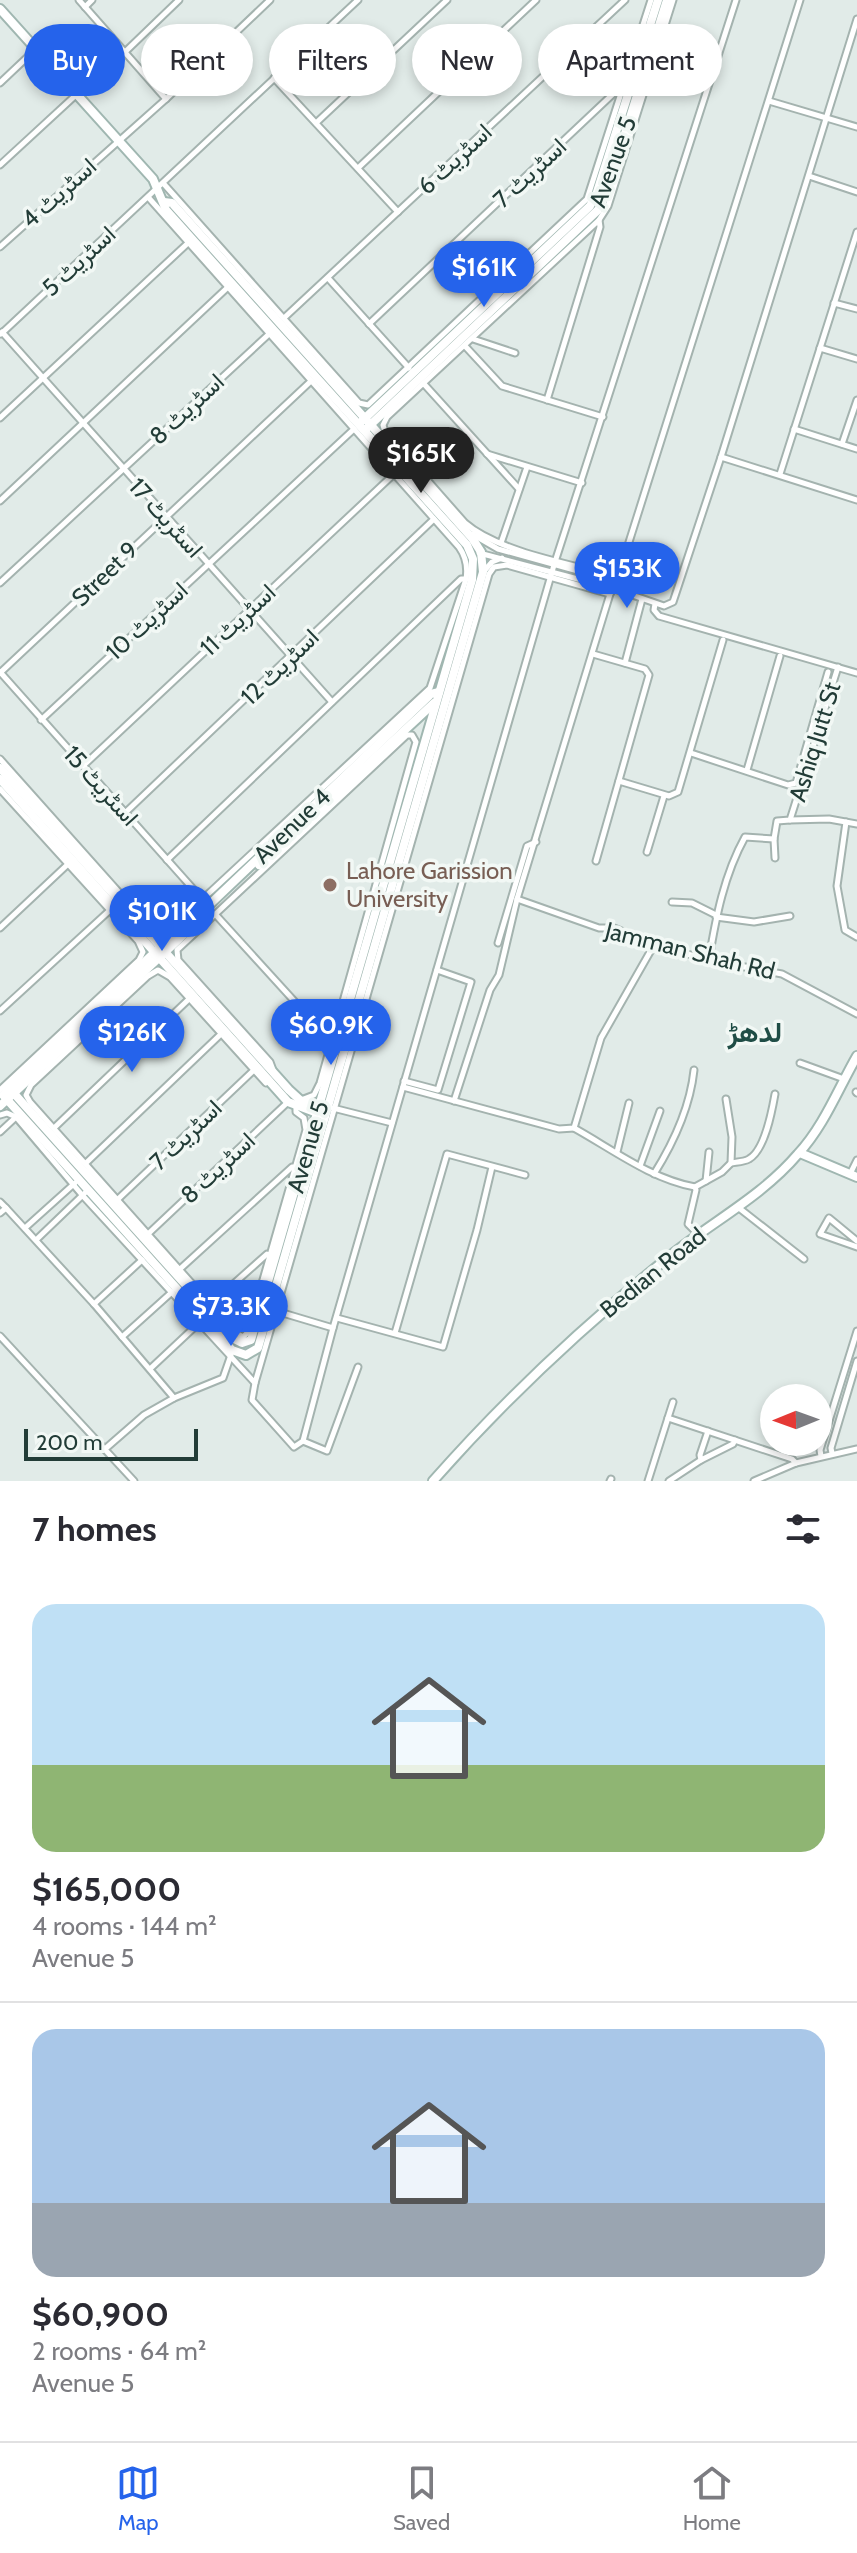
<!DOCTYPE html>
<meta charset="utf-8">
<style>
:root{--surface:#fff;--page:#f7f7f7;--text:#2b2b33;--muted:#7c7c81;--line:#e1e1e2;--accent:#2563eb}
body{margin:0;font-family:Cabin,Vazirmatn,sans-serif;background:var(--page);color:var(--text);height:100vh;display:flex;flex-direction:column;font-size:30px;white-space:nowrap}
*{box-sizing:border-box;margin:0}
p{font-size:26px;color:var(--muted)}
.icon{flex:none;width:44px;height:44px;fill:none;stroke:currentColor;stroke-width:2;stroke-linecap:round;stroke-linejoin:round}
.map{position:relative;height:1481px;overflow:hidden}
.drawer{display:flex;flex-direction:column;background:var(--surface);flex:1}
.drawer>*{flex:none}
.banner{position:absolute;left:24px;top:24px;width:810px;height:72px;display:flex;gap:16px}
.needle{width:52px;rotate:269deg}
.fabs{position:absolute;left:760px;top:1384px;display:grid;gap:16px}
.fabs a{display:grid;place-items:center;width:72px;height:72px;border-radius:50%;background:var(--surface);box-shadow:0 4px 12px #0003;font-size:40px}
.scale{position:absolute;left:24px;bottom:20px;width:174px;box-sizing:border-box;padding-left:8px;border:4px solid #223c37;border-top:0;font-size:22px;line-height:28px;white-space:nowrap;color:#223c37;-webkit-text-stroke:6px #f2f8f5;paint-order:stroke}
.price{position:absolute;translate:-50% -68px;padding:0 18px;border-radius:28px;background:var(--accent);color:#fff;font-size:26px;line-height:52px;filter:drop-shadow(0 2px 4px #0008)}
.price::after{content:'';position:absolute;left:50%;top:48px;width:24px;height:18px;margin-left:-12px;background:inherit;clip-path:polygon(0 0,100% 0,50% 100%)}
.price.selected{background:#222;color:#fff}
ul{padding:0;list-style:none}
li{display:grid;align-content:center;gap:16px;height:424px;padding:0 32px}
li+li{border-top:2px solid var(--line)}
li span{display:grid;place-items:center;height:248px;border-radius:24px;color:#555}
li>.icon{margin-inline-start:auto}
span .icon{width:144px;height:144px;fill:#fffc;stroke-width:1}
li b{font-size:34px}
h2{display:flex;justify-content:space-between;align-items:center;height:96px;padding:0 32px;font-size:34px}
.pill{padding:0 28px;border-radius:36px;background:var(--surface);box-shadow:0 4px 12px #0003;font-size:28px;line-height:72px}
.pill.selected{background:var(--accent);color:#fff}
.dock{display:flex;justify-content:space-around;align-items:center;height:112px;border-top:2px solid var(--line);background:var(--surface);font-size:22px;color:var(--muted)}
.dock a{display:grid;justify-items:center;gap:4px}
.dock .selected{color:var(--accent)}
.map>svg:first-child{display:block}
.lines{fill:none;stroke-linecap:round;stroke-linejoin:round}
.street-casing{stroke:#a4b3af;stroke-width:9}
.secondary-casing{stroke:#a0b7b1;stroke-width:12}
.street{stroke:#fff;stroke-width:5}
.secondary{stroke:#fff;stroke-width:8}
.education-dot{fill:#8d6e63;stroke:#f2f8f5;stroke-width:3}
.labels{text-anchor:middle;stroke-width:7;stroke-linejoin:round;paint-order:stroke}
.street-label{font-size:24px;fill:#223c37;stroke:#f2f8f5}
.education-label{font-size:24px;fill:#785e54;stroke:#f2f8f5;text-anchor:start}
.quarter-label{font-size:28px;font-weight:bold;fill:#1f4d46;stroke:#f2f8f5}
</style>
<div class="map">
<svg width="857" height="1481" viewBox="0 0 857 1481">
<rect width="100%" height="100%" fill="#e1ebe8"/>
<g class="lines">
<g class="street-casing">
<g id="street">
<polyline points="79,0 166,99"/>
<polyline points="85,7 92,0"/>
<polyline points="125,52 179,0"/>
<polyline points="274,78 398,212"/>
<polyline points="0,83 37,48"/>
<polyline points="769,101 857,127"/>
<polyline points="316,123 447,0"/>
<polyline points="0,165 77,94"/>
<polyline points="358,168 536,0"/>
<polyline points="809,176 857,192"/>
<polyline points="163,183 359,403 368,405 587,199 651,0"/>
<path d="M148,197l311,350c7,10 9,20 7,32h-5l-294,281"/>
<path d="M599,220l-212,197 -4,8 2,7 80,91c33,29 110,42 153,54"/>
<polyline points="0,247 166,99 270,0"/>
<polyline points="328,278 409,368"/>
<polyline points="834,303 857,309"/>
<polyline points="284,318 625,0"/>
<polyline points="369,324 614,93 622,91"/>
<polyline points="2,332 332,702"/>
<polyline points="1,334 358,0"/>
<polyline points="473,339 515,353"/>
<polyline points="465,346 502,386 603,417"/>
<polyline points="820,348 857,359"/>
<polyline points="424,384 519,489"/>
<polyline points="547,400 600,227 599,220 608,206 673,0"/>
<polyline points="0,418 188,243"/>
<polyline points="794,429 857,449"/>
<polyline points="842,444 857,400"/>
<polyline points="487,454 582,483"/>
<polyline points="721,457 857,500"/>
<polyline points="780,474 857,232"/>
<polyline points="0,501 228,287"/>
<polyline points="472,534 498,549 614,581"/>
<polyline points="501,543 527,467"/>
<polyline points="479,553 612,588 664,606 673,602 721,457 857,19"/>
<polyline points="485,570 492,562 502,558"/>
<polyline points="0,583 269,334"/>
<polyline points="655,604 654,610 659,616 857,673"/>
<polyline points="593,654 645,669 649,675 596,861"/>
<polyline points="625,663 642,599"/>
<polyline points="0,672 203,900"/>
<polyline points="0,673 311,381"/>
<polyline points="41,720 354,429"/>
<polyline points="691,753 788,785 796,783 828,672"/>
<polyline points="0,759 149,926 157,934 165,934 430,688 466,579"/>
<polyline points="83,766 394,474"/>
<polyline points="747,770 780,656"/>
<polyline points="619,781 669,796 678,792 723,640"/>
<polyline points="0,789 138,941 143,952 139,960 0,1090"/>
<polyline points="125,813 434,519"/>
<polyline points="790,820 829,819 857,824"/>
<polyline points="846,822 837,886 845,930 857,937"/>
<polyline points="774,839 775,858"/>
<polyline points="647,852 664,796"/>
<polyline points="517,899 599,928 614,928 654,945 713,961 782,974 857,1014"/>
<polyline points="672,902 692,903 716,915"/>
<polyline points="215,914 326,1036 332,1038"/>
<polyline points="716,917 754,922 790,916"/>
<polyline points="0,928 67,865"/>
<polyline points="498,943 527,846 536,842"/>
<path d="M709,959c7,-42 15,-84 36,-122l29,2 3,-18 13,-1 48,-153"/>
<polyline points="0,1011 109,911"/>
<polyline points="800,1063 844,1079"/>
<polyline points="273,1070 270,1062 178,960 177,950 407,735 412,735 416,742 320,1083 314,1095 301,1100"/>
<polyline points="404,1081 438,1090 471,982 437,970"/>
<polyline points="266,1083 170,977 158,970 148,976 31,1085 26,1095 30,1102 236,1333 243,1337 248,1332 306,1130 304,1118 296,1112 296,1107"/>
<polyline points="403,1087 559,1129 574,1128 601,1038 654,945"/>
<polyline points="856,1092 857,1093"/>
<polyline points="454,1101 490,990 499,975 517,899 610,594 618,577 800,0"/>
<polyline points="333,1108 392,1123"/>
<polyline points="0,1115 7,1113 16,1117 83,1196 255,1383 489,574 494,567 507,565 610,594"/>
<polyline points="54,1128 189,999"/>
<path d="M574,1128c38,21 77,51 121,59"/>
<polyline points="0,1132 16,1117"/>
<polyline points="617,1152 629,1103"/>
<polyline points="86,1163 221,1034"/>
<path d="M731,1163c5,-1 13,-1 18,-4 16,-9 23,-48 26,-65"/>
<polyline points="640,1166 660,1111"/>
<path d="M654,1174c20,-32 36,-66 40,-104"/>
<polyline points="850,1174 857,1160"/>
<polyline points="706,1181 709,1152"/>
<polyline points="117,1200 254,1070"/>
<polyline points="0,1202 6,1208 0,1213"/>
<polyline points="6,1208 94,1304 174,1398 223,1378 231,1355"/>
<polyline points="739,1208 804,1259"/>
<polyline points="25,1228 75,1183"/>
<polyline points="148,1234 288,1102"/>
<polyline points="698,1234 688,1224 696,1190 695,1187 722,1172 731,1163 732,1137 726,1099"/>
<polyline points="36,1240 88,1190"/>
<polyline points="857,1241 829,1218 820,1234 857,1247"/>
<polyline points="180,1269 292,1167 295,1167"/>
<polyline points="94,1304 142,1260"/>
<polyline points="211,1304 267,1254 270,1255"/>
<polyline points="276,1311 333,1328"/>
<polyline points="337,1318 443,1347 477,1230 492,1167"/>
<polyline points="395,1333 447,1154 525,1175"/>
<polyline points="0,1336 134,1481"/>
<polyline points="122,1337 172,1292"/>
<polyline points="151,1368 199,1323"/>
<polyline points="255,1383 252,1400 294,1447 303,1441 333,1328 554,565 736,0"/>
<polyline points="668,1418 792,1459 796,1463"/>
<polyline points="303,1441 327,1451 358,1367"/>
<polyline points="105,1449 144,1415 174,1398"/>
<polyline points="832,1453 831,1448 857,1361"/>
<polyline points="821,1456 820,1450 857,1331"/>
<polyline points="701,1460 700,1455 708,1431"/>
<polyline points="610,1481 611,1479"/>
<polyline points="648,1481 673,1402"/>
<polyline points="669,1481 701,1460 733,1444 735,1440"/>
<polyline points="754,1481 796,1463 857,1449"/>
</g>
</g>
<g class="secondary-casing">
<g id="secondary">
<polyline points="0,9 153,179 166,210 467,545 473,559 472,580 251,1340 242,1343 234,1339 10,1089"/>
<polyline points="362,421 590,206 597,192 658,0"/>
<polyline points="367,428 598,210 606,194 667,0"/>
<polyline points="0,768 289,1090 300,1100 323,1107"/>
<polyline points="0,779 288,1102 320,1114"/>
<polyline points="259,865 434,703"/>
<polyline points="6,1092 171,937 208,906 431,694 439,692"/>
<polyline points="3,1095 232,1350 246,1355 258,1348 483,572 481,552 472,538 172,203 164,202"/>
<polyline points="0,1106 208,912"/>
<polyline points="800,1153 857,1177"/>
<path d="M433,1481c73,-83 156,-160 242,-229 42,-33 88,-57 123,-98 26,-28 40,-65 59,-98"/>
</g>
</g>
<use href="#street" class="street"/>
<use href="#secondary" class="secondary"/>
</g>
<circle class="education-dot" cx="330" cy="885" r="8"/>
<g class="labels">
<g class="street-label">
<text transform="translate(455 159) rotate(-43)" y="8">اسٹریٹ 6</text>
<text transform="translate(613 162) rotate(-70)" y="8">Avenue 5</text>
<text transform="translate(530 173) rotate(-43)" y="8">اسٹریٹ 7</text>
<text transform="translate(59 193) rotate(-42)" y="8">اسٹریٹ 4</text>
<text transform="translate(79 261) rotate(-43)" y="8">اسٹریٹ 5</text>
<text transform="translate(187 409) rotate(-43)" y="8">اسٹریٹ 8</text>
<text transform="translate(166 518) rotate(48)" y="8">اسٹریٹ 17</text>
<text transform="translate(105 574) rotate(-44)" y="8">Street 9</text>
<text transform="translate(238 620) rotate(-43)" y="8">اسٹریٹ 11</text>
<text transform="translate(147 621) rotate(-43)" y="8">اسٹریٹ 10</text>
<text transform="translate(280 667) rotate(-44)" y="8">اسٹریٹ 12</text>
<text transform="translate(815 742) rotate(-73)" y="8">Ashiq Jutt St</text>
<text transform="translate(101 786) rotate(48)" y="8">اسٹریٹ 15</text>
<text transform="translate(292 826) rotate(-44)" y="8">Avenue 4</text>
<text transform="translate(690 951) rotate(14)" y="8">Jamman Shah Rd</text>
<text transform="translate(186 1135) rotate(-44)" y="8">اسٹریٹ 7</text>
<text transform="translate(308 1147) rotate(-74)" y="8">Avenue 5</text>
<text transform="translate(218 1168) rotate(-43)" y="8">اسٹریٹ 8</text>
<text transform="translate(653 1273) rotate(-39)" y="8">Bedian Road</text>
</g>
<g class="education-label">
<text x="346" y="879">Lahore Garission<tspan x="346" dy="28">University</tspan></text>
</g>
<g class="quarter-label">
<text x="755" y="1042">لدھڑ</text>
</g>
</g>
</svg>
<div class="fabs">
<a><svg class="needle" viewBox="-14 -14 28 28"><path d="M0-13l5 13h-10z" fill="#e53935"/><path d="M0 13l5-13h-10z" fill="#7c7c81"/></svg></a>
</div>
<div class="scale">200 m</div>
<b class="price" style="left:484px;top:309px">$161K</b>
<b class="price selected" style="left:421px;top:495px">$165K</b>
<b class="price" style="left:627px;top:610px">$153K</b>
<b class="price" style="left:162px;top:953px">$101K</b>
<b class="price" style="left:331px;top:1067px">$60.9K</b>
<b class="price" style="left:132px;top:1074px">$126K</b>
<b class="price" style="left:231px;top:1348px">$73.3K</b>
<div class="banner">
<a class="pill selected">Buy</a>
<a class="pill">Rent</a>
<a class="pill">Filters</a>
<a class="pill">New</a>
<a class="pill">Apartment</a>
</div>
</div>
<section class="drawer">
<h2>7 homes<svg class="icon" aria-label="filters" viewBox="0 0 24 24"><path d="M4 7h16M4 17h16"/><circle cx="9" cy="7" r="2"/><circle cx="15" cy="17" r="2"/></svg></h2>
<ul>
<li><span style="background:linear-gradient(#bfe0f5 65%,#8fb573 0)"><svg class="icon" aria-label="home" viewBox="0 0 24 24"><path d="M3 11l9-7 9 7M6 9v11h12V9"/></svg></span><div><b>$165,000</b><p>4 rooms · 144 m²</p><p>Avenue 5</p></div></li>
<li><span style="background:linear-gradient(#a9c7e8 70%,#9aa5b1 0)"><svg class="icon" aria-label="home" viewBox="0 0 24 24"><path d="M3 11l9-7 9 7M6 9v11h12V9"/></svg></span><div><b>$60,900</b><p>2 rooms · 64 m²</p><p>Avenue 5</p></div></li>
</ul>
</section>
<nav class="dock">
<a class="selected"><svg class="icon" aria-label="map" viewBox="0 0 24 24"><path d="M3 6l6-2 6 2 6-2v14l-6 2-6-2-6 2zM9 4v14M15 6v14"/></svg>Map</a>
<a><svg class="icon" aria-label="saved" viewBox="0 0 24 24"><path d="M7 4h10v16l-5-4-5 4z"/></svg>Saved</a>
<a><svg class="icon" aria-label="home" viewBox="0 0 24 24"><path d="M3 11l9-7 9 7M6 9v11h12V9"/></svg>Home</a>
</nav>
